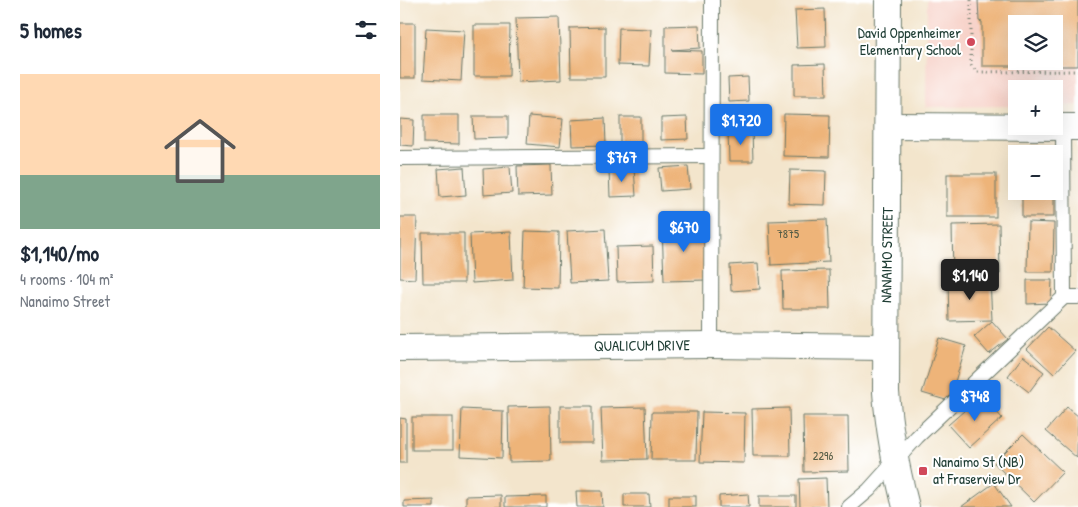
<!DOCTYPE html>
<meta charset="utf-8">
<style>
:root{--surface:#fff;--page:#f6f6f7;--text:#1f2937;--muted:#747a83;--line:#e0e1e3;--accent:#1a73e8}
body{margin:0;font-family:"Patrick Hand",sans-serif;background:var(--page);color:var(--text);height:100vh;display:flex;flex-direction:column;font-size:19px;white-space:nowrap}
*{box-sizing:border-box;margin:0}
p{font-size:16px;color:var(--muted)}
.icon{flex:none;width:28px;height:28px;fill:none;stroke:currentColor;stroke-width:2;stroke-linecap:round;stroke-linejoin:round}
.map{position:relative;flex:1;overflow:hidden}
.sheet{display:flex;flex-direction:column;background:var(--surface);width:400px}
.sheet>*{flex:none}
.controls{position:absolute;left:608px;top:15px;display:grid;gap:10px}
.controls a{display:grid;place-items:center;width:55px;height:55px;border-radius:0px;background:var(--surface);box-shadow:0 5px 20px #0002;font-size:25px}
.price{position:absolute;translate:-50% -42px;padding:0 11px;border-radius:5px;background:var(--accent);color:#fff;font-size:16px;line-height:32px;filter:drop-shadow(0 1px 2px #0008)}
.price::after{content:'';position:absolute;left:50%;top:30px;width:15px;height:11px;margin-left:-8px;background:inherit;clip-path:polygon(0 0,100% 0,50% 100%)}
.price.active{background:#222;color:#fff}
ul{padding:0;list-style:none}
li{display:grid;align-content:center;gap:10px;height:265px;padding:0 20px}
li+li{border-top:1px solid var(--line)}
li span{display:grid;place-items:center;height:155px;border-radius:0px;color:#555}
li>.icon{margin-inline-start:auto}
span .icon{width:90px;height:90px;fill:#fffc;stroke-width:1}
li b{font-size:21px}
h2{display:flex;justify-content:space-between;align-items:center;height:60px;padding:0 20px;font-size:21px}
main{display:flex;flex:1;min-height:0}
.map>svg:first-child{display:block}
.built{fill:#f7d1c8;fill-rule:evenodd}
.building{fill:#eeb479;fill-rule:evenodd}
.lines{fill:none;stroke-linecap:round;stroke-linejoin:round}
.lane-casing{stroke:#697869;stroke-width:16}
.street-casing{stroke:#697869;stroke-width:28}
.path{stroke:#697869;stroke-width:3;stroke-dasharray:1 4;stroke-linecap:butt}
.lane{stroke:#fff;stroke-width:14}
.street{stroke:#fff;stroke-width:26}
.poi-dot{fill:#d1495b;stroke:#fff;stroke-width:2}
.labels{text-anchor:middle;stroke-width:4;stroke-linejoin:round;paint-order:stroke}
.number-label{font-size:12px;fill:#535b45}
.poi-label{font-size:15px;fill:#1f3d34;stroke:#fff;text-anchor:end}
.street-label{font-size:15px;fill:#1f3d34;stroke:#fff}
</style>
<main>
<section class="sheet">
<h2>5 homes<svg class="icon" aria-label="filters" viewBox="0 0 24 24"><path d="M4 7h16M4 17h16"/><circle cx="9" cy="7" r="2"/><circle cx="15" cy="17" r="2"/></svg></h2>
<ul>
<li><span style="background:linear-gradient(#ffd9b3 65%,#7fa58c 0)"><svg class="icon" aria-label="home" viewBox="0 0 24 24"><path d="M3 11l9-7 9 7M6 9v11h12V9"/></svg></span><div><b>$1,140/mo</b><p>4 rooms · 104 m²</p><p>Nanaimo Street</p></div></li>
</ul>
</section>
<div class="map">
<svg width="678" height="507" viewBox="0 0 678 507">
<rect width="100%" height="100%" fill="#fff"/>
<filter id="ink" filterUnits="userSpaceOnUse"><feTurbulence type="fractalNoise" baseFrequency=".02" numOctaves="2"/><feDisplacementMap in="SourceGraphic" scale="10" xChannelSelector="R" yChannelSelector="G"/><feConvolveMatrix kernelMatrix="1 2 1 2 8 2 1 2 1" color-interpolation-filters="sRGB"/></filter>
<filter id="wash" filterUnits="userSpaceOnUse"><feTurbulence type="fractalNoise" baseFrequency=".0096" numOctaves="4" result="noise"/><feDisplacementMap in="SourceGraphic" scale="20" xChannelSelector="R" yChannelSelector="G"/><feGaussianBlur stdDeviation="1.12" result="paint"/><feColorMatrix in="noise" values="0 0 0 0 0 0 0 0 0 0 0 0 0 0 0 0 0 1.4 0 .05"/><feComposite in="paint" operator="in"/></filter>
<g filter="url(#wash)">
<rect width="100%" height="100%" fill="#f3e5cc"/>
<path class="built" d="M527,0h151v105l-24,1v-17h-38v17l-90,1zM616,24h38v37h-38z"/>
<g id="blocks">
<g class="building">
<path d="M578,0h100v66h-96v-44l-3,-1zM616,24h38v37h-38z"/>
<polygon points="425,9 426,47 397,48 395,10"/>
<polygon points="159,17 161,80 118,82 116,18"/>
<rect x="0" y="23" width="15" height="55"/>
<polygon points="74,25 110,25 109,76 74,76"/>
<polygon points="299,25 300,48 272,50 302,51 302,74 265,73 265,26"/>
<polygon points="205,27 205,77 171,77 170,28"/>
<polygon points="26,28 64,30 61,81 23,79"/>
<polygon points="219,28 251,29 249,66 218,65"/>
<polygon points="425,64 426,96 394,96 394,65"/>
<polygon points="348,77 349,101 329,102 328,78"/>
<polygon points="384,114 430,115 429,157 383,156"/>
<polygon points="24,115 59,115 59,144 24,143"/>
<polygon points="73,116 108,116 108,138 74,139"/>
<polygon points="129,116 163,119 160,147 127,144"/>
<rect x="220" y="117" width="21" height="27"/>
<polygon points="287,117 288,139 261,140 261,118"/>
<polygon points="205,118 206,145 172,146 171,120"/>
<polygon points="0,119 14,120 13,146 0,145"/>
<polygon points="352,130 353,161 329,161 328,131"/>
<polygon points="151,165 152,195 118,196 117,166"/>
<polygon points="288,166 290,189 261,191 259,168"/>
<polygon points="64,167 66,195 40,197 38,169"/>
<polygon points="110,167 112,193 84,195 83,169"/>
<polygon points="234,168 236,196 210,197 209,170"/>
<polygon points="390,170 426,171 425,205 389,204"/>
<rect x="547" y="174" width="49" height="43"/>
<rect x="622" y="191" width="32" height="26"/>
<polygon points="0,217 17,217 15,279 0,278"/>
<polygon points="427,219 429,262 371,265 369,221"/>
<polygon points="628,222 654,223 653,272 627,272"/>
<polygon points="599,224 600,274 553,276 552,225"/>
<polygon points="305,225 307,280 264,281 262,226"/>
<polygon points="205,229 208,281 170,283 167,231"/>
<polygon points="125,231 159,232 158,288 123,287"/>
<polygon points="111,232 113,280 72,283 70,234"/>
<polygon points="22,233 64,233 64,283 23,283"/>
<polygon points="253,246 254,281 217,282 216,247"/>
<polygon points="358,263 360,289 331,291 330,265"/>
<polygon points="429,270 430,309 383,309 382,271"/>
<polygon points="590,280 592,320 549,321 548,281"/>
<polygon points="627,280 652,280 651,303 627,304"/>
<polygon points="592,321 608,339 589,354 574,337"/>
<polygon points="648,327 675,351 654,374 627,349"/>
<polygon points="539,338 566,346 549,401 522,393"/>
<polygon points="623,356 644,372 629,392 608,376"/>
<polygon points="582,395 602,418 569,448 548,425"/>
<polygon points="150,406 151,461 109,462 108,407"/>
<rect x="160" y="406" width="32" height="37"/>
<polygon points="245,407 247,459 203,460 201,408"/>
<polygon points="667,407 678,416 677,458 646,431"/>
<polygon points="389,408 390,456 353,456 352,409"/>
<polygon points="62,409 103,411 102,458 60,456"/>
<polygon points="252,412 297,412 296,460 251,460"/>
<polygon points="302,412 345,413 344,463 300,462"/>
<polygon points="403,416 448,416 449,471 404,472"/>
<rect x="12" y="417" width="41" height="33"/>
<polygon points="0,418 6,419 6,463 0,463"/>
<polygon points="623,434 663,472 634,502 594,463"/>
<polygon points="426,478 427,507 400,507 399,479"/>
<polygon points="594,483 611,507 561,507"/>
<polygon points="176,491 202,491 203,507 177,507"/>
<polygon points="224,494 249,494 250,507 224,507"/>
<polygon points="348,494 349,507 319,507 319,496"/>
<polygon points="101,495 101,507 66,507 66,496"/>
<polygon points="146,496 146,507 105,507 105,497"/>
<rect x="269" y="496" width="27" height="11"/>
<rect x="359" y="496" width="37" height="11"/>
<polygon points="34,500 34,507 4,507 4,501"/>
</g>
</g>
</g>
<g filter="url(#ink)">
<use href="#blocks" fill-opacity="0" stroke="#697869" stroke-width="1"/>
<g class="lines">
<g class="lane-casing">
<g id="lane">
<polyline points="663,127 664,297"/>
<polyline points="0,158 311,156"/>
<polyline points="311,345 312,0"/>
<polyline points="449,507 469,490 517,437 664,297 678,297"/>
</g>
</g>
<g class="street-casing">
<g id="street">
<path d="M488,0l-2,392c3,41 10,76 20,115"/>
<polyline points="488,126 678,127"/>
<path id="s1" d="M0,348l311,-3 175,2"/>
</g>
</g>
<polyline class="path" points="571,0 571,65 577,72 678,71"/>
<use href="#lane" class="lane"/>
<use href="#street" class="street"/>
</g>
</g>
<g class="poi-dot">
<circle cx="571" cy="42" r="5"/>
<rect x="518" y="466" width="10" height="10" rx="2.5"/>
</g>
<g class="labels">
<g class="number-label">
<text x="388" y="238">7875</text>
<text x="423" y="460">2296</text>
</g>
<g class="poi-label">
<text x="561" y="38">David Oppenheimer<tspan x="561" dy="17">Elementary School</tspan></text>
<text x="533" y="467" text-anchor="start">Nanaimo St (NB)<tspan x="533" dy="17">at Fraserview Dr</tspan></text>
</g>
<g class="street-label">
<text transform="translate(487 255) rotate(-89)" y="5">NANAIMO STREET</text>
<text dy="5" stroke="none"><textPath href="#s1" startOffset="242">QUALICUM DRIVE</textPath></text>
</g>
</g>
</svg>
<div class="controls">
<a><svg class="icon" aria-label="layers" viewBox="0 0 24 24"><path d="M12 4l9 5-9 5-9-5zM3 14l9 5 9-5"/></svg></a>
<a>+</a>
<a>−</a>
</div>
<b class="price" style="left:341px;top:146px">$1,720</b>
<b class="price" style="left:222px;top:183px">$767</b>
<b class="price" style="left:284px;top:253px">$670</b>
<b class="price active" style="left:570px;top:301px">$1,140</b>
<b class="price" style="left:575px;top:422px">$748</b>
</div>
</main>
